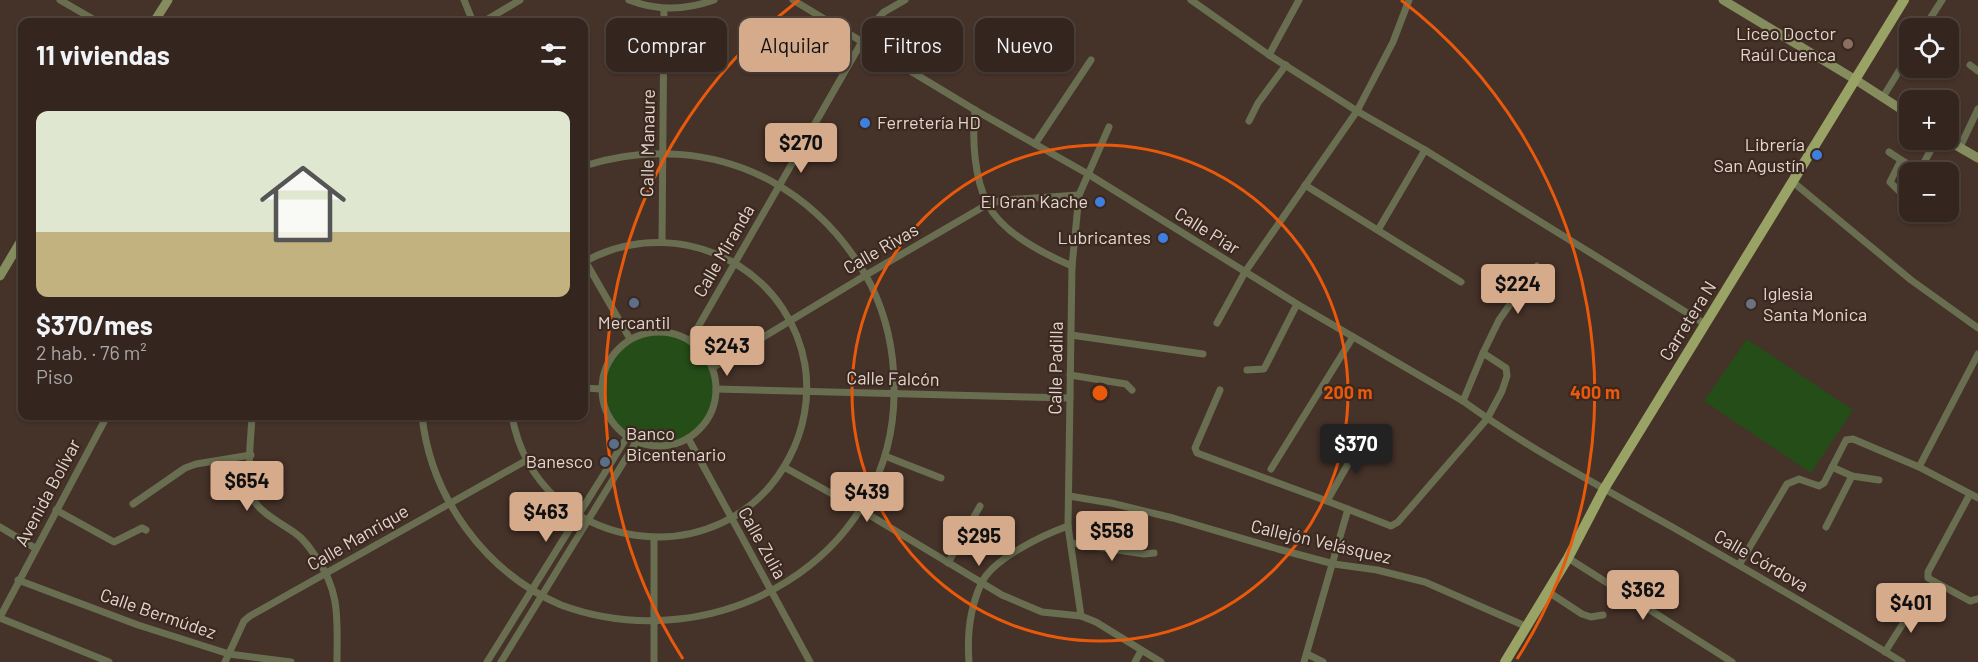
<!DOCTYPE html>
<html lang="es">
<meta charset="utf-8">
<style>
:root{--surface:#34261f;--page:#3c2e28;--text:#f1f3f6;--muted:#a9a5a4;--line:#4e433d;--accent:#d6ab8b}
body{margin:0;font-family:Barlow,sans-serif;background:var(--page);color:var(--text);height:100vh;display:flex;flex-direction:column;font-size:22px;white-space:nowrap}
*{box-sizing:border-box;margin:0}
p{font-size:20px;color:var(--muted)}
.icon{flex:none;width:33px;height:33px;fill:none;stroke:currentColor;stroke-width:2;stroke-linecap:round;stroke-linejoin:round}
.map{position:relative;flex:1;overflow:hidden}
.drawer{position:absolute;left:18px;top:18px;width:570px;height:402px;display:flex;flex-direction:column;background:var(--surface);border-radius:12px;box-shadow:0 2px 4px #0004,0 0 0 2px var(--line)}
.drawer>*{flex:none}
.guide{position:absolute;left:606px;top:18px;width:570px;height:54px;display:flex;gap:12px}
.controls{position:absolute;left:1899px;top:18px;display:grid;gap:12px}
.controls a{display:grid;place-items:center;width:60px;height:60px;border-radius:12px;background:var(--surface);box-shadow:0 2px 4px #0004,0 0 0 2px var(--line);font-size:30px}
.price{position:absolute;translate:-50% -51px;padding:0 14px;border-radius:6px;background:var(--accent);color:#111;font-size:20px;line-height:39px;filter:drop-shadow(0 2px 3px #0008)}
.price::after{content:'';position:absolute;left:50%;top:36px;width:18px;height:14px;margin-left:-9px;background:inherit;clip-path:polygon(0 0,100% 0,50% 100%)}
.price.on{background:#222;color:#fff}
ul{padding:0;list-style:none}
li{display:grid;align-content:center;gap:12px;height:318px;padding:0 18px}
li span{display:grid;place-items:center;height:186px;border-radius:12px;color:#555}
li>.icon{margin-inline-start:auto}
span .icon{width:108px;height:108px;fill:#fffc;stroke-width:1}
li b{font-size:26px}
h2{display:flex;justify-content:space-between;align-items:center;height:72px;padding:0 18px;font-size:26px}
.pill{padding:0 21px;border-radius:12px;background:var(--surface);box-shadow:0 2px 4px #0004,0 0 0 2px var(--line);font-size:21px;line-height:54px}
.pill.on{background:var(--accent);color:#111}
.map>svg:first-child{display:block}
.green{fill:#254d18}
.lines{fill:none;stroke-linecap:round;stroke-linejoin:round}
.street{stroke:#696e51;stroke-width:7}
.secondary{stroke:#858c5d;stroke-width:9}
.primary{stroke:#9aa366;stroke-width:10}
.ring{fill:none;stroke:#e8590c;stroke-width:3}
.education-dot{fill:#8d6e63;stroke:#3b281f;stroke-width:2}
.shop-dot{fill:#3f7fe0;stroke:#3b281f;stroke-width:2}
.service-dot{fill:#5c6f8a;stroke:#3b281f;stroke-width:2}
.worship-dot{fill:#6b7280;stroke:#3b281f;stroke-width:2}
.labels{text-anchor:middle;stroke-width:4.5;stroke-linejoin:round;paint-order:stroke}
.poi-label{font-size:18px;fill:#e1d5cf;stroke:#3b281f;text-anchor:end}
.street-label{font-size:18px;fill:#e1d5cf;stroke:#3b281f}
.centre{fill:#e8590c;stroke:#3b281f;stroke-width:3}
.ring-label{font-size:18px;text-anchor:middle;font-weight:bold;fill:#e8590c;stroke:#3b281f;stroke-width:4.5;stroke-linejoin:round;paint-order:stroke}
</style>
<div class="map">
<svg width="1978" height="662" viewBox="0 0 1978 662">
<rect width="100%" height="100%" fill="#453229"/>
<g class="green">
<circle cx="659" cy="389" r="57"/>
<polygon points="1747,339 1853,410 1811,473 1704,401"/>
</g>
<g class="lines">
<g class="street">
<polyline points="60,0 98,22"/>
<polyline points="464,0 473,22"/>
<path d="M629,0c28,11 57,10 85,0"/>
<path d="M793,0l182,110 113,64 209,130 166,97c66,48 140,87 211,127 77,44 153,88 228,134"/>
<polyline points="1191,0 1269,55 1357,111 1425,150 1705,324"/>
<polyline points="483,22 520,0"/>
<polyline points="1924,28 1942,0"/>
<polyline points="1269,55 1299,0"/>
<polyline points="1970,65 1978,71"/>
<polyline points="1883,97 1910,53"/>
<path d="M975,110c-3,29 -1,68 13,95 15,28 56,49 84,61"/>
<polyline points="1249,121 1258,103 1286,65"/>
<polyline points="1035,144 1091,60"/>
<polyline points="1960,147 1978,109"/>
<polyline points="1889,152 1901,160 1890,182 1903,195 1907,194 1910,190"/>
<polyline points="1901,160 1920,170"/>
<polyline points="1919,172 1936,140"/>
<polyline points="1793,182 1911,280 1978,328"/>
<polyline points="1305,185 1461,282"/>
<polyline points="1378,230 1425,150"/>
<polyline points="662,242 664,9"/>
<polyline points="584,259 630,339"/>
<polyline points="1217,323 1245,272 1357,111 1393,42 1409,0"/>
<circle cx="659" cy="389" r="57"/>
<polyline points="1071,335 1203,354"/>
<polyline points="690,341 871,26 884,12 905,0"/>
<polyline points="1483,353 1499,320 1537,266"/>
<polyline points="712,368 866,275 988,204 1004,200 1079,195"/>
<polyline points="1247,370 1264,369 1297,304"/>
<polyline points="1070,375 1126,384 1132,390"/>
<polyline points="584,388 601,389"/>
<polyline points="716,389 1070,398"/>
<polyline points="1220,390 1195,448 1197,453 1327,501 1391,526 1398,522 1487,419 1502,391 1507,376 1506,368 1483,353 1463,401"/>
<path d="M252,416c-1,24 -7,64 3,86 6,11 29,23 40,31 9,6 15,15 21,24 25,36 21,63 21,105"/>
<path d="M422,416c9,82 63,156 139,189 155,57 337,-47 333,-219 0,-35 -8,-70 -23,-101 -23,-44 -57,-80 -100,-104 -57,-31 -126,-35 -187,-15"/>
<path d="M512,416c25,139 212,165 277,42 15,-28 21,-61 16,-93 -7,-41 -31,-77 -66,-99 -48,-30 -106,-31 -155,-4"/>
<polyline points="688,438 810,662"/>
<polyline points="885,456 941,478"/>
<polyline points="784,467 861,510 1002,595 1042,612 1081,616 1096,622 1161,662"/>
<polyline points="1832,467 1852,476 1879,480"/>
<polyline points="1919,467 1978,354"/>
<polyline points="1271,469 1353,337"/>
<polyline points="1970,494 1928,572 1928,578 1970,601 1978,599"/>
<polyline points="1069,496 1111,503 1173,518 1278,549 1334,564 1377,570 1425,582 1525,626"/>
<polyline points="1327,501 1364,436"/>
<polyline points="133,504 185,468 196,464 251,455"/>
<polyline points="56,510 114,542 142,528 146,530"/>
<polyline points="0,527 35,548"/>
<polyline points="1826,527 1852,476"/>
<polyline points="1071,543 1144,554 1154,553"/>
<polyline points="1568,558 1732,662"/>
<polyline points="948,563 980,506"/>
<polyline points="1739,565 1787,484 1799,479 1819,486 1824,483 1846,440 1853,439 1919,467 1978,498"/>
<polyline points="18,580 138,625 229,654 291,662"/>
<polyline points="1547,591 1582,614 1591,617 1603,615"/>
<polyline points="1081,616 1068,526 1072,266 1079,195 1109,127"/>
<polyline points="0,617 107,416"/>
<polyline points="0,618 109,662"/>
<polyline points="1885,652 1916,603"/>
<polyline points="1307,654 1323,662"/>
<polyline points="225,662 244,621 250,616 527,460"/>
<polyline points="487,662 627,437"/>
<polyline points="501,662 636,442"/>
<polyline points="654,662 654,538"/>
<path d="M969,662c-2,-26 1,-54 12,-78 11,-25 62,-49 87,-58"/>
<polyline points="1135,662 1141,651"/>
<polyline points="1304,662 1348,509"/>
</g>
<g class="secondary">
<polyline points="1723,0 1856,80 1910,115"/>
<polyline points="154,22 168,0"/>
<polyline points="1947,140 1978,158"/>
<polyline points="0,276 22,239"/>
</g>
<polyline class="primary" points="1505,662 1568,558 1604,489 1904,0"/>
</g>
<g class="ring">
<circle cx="1100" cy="393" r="248"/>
<path d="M683 659A495 495 0 0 1 799 0M1401 0A495 495 0 0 1 1517 659"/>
</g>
<circle class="education-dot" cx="1848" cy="44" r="6"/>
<g class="shop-dot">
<circle cx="865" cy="123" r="6"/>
<circle cx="1817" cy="155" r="6"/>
<circle cx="1100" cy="202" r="6"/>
<circle cx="1163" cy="238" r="6"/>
</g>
<g class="service-dot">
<circle cx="634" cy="303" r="6"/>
<circle cx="614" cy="444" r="6"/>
<circle cx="605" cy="462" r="6"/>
</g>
<circle class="worship-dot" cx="1751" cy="304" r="6"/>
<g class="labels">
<g class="poi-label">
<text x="1836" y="40">Liceo Doctor<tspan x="1836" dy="21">Raúl Cuenca</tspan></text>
<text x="877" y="129" text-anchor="start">Ferretería HD</text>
<text x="1805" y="151">Librería<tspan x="1805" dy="21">San Agustín</tspan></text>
<text x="1088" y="208">El Gran Kache</text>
<text x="1151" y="244">Lubricantes</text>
<text x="1763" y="300" text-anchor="start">Iglesia<tspan x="1763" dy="21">Santa Monica</tspan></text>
<text x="634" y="329" text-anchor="middle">Mercantil</text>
<text x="626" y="440" text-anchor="start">Banco<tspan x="626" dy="21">Bicentenario</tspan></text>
<text x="593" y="468">Banesco</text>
</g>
<g class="street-label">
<text transform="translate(648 143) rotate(-89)" y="6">Calle Manaure</text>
<text transform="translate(1207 231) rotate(32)" y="6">Calle Piar</text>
<text transform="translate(881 249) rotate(-30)" y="6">Calle Rivas</text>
<text transform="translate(724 251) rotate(-60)" y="6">Calle Miranda</text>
<text transform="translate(1688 321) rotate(-58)" y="6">Carretera N</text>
<text transform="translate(1056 368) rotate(-89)" y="6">Calle Padilla</text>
<text transform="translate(893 379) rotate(1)" y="6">Calle Falcón</text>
<text transform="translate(48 493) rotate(-62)" y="6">Avenida Bolívar</text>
<text transform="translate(358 538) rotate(-30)" y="6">Calle Manrique</text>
<text transform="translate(1321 542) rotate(13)" y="6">Callejón Velásquez</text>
<text transform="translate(762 543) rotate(61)" y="6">Calle Zulia</text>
<text transform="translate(1761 561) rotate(30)" y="6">Calle Córdova</text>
<text transform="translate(158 614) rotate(19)" y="6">Calle Bermúdez</text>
</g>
</g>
<circle cx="1100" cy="393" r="9" class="centre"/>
<g class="ring-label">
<text x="1348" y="399">200 m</text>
<text x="1595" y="399">400 m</text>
</g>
</svg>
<div class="controls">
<a><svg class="icon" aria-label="locate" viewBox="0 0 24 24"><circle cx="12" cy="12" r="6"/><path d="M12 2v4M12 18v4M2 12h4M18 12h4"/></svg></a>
<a>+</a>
<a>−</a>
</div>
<b class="price" style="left:801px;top:174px">$270</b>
<b class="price" style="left:1518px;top:315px">$224</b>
<b class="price" style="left:727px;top:377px">$243</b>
<b class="price on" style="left:1356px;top:475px">$370</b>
<b class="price" style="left:247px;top:512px">$654</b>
<b class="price" style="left:867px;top:523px">$439</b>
<b class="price" style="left:546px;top:543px">$463</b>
<b class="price" style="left:1112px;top:562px">$558</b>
<b class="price" style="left:979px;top:567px">$295</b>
<b class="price" style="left:1643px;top:621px">$362</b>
<b class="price" style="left:1911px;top:634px">$401</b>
<div class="guide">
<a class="pill">Comprar</a>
<a class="pill on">Alquilar</a>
<a class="pill">Filtros</a>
<a class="pill">Nuevo</a>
</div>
<section class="drawer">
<h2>11 viviendas<svg class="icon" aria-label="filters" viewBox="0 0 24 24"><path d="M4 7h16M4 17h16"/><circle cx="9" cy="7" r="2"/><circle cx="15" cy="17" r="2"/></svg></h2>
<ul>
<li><span style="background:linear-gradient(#dfe7d0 65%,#c2b280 0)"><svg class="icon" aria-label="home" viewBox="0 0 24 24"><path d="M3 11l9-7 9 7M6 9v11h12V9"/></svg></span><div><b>$370/mes</b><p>2 hab. · 76 m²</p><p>Piso</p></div></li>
</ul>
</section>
</div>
